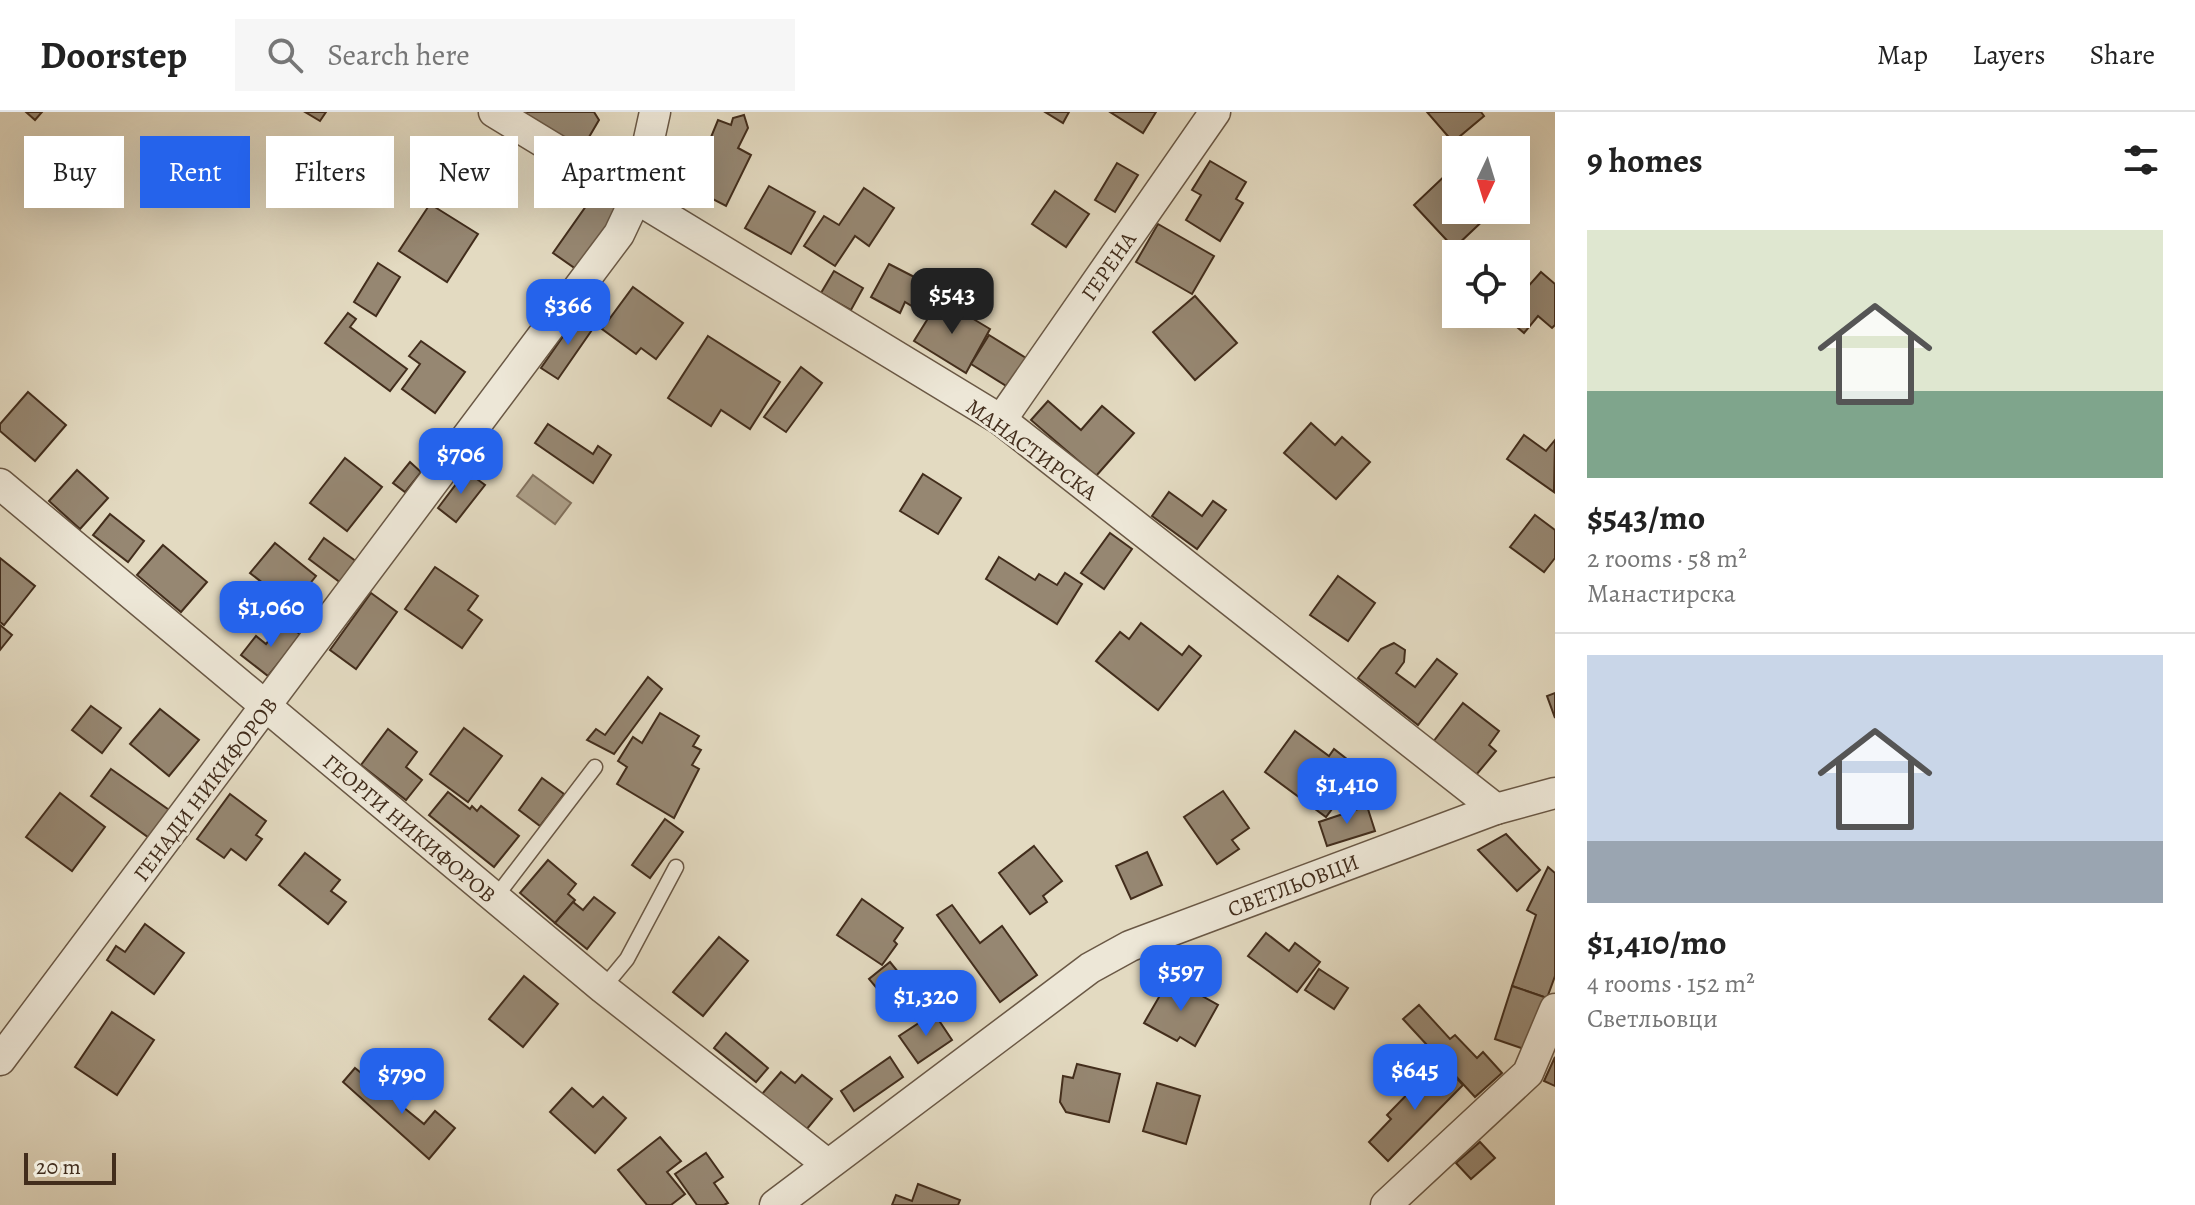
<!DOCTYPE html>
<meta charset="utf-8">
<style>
:root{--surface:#fff;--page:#f6f6f6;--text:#222;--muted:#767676;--line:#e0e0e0;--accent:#2563eb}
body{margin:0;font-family:Alegreya,serif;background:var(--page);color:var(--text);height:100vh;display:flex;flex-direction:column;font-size:30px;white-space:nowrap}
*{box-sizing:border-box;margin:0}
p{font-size:26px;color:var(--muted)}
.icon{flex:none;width:44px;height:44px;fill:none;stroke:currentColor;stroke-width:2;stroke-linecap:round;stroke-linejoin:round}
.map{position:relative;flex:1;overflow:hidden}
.details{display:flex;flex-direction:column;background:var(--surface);width:640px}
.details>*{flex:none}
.top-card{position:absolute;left:24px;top:24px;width:760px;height:72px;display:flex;gap:16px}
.needle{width:52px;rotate:184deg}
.tools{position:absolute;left:1442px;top:24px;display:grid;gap:16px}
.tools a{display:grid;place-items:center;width:88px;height:88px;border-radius:0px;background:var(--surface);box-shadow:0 8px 32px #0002;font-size:40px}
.scale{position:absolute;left:24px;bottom:20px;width:92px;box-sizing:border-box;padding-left:8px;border:4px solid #422d1c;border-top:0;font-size:22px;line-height:28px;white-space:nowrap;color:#422d1c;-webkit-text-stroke:6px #ede7d7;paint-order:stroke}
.price{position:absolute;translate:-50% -68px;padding:0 18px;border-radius:16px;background:var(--accent);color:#fff;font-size:26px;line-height:52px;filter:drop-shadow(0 2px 4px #0008)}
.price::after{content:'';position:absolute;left:50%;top:48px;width:24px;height:18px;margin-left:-12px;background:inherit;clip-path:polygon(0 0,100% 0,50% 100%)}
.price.on{background:#222;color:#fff}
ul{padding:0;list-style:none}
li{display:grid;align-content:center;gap:16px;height:424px;padding:0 32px}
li+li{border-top:2px solid var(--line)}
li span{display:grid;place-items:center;height:248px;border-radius:0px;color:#555}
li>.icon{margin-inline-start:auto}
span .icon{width:144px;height:144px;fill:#fffc;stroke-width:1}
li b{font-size:34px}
h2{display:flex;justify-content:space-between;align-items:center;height:96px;padding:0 32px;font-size:34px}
.tag{padding:0 28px;border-radius:0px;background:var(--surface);box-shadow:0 8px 32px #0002;font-size:28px;line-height:72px}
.tag.on{background:var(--accent);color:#fff}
header{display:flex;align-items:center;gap:48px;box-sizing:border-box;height:112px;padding:0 40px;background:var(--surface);border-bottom:2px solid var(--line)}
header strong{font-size:38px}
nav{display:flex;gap:44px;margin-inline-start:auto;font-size:28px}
.search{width:560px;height:72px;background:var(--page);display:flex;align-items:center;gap:20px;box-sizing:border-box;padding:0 28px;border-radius:0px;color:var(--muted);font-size:30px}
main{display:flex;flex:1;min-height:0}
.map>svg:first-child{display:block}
.water{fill:#ac9f89;stroke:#82715d;stroke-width:2}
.building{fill:#968772;stroke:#422d1c;stroke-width:2}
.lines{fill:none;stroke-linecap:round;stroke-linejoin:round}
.service-casing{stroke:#6a5845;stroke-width:17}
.minor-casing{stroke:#6a5845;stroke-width:33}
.service{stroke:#ede7d7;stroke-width:14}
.minor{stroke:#ede7d7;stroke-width:30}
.labels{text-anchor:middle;stroke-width:6;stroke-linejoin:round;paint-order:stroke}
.street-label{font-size:22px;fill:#422d1c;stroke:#ede7d7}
</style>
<header>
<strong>Doorstep</strong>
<div class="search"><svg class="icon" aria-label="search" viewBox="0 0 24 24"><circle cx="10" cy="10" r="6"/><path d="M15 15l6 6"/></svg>Search here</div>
<nav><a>Map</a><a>Layers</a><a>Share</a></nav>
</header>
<main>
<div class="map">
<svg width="1555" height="1093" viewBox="0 0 1555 1093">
<rect width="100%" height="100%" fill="#e3dac1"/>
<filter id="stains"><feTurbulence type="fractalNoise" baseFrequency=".0025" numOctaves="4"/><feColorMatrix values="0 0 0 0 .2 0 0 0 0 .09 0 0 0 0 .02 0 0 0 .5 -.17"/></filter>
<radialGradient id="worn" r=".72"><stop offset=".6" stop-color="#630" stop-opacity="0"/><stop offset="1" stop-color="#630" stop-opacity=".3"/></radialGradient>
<polygon class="water" points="533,363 571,391 555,412 517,384"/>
<g class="building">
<polygon points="26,0 42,0 35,8"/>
<polygon points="305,0 326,0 320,9"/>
<polygon points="523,0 594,0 599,8 582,37"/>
<polygon points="1045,0 1069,0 1063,11"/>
<polygon points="1110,0 1156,0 1143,21"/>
<polygon points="1427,0 1481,0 1484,4 1453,30"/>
<polygon points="744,3 748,16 738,36 751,43 726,94 680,70 695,39 707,35 718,8 731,13 733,6"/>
<polygon points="1210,49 1246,70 1236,87 1243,91 1220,129 1186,108 1201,83 1192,78"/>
<polygon points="1117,51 1138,63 1115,100 1095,88"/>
<polygon points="1452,57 1456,62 1456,98 1492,100 1454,136 1414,93"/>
<polygon points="769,74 815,100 791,142 745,116"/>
<polygon points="864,76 894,96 869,134 855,124 835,154 804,134 824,104 839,113"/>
<polygon points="1055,79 1089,102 1066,135 1032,112"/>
<polygon points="596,80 619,96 576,157 553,141"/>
<polygon points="430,92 478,122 447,170 399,139"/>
<polygon points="1158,112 1214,144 1192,182 1136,150"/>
<polygon points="378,151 400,165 376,204 354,190"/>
<polygon points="889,152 928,172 915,196 905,190 900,201 871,185"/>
<polygon points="834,159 863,176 851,198 821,181"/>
<polygon points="1541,160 1555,172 1555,213 1552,216 1538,204 1524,221 1503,203 1516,202 1516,188"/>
<polygon points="633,175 683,211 656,247 641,236 636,242 602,217"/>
<polygon points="1195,184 1237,231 1195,268 1153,220"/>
<polygon points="940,187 990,217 966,261 914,229"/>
<polygon points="348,201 356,207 350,215 407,257 390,279 325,231"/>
<polygon points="578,203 594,215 558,267 541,256"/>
<polygon points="989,223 1026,246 1008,275 971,252"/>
<polygon points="708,224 780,270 750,317 721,298 711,314 668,286"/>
<polygon points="421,229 465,260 435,301 402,277 420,252 409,244"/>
<polygon points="801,255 822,271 786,320 764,305"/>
<polygon points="28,280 66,313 35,349 0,319 0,312"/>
<polygon points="1048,289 1081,318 1102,294 1134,321 1096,364 1031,308"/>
<polygon points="1311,311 1335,333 1342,325 1370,350 1336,387 1284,341"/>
<polygon points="548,312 593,342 598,334 611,343 593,371 535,331"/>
<polygon points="1524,323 1546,339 1555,328 1554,380 1507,347"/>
<polygon points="345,346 382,375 347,419 310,391"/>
<polygon points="410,350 421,360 405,380 393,371"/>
<polygon points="77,358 108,386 80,417 49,389"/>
<polygon points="466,359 485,373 456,410 438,396"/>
<polygon points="923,362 961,386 938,422 900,399"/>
<polygon points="1169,380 1202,404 1213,389 1226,398 1197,437 1152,404"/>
<polygon points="110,402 144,429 128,450 93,423"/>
<polygon points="1535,403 1555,418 1555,446 1544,460 1510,435"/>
<polygon points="1110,421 1132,437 1104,477 1081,461"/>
<polygon points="324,426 357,450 341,471 309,447"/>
<polygon points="275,431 316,464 292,494 250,461"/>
<polygon points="163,433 207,470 181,500 137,463"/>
<polygon points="999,445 1035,468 1039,462 1057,473 1065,461 1082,472 1057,512 986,467"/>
<polygon points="0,446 35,474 4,513 0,510"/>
<polygon points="435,455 478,484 468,498 482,508 462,536 405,497"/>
<polygon points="1338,464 1375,491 1348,529 1310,503"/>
<polygon points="371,481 397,500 356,557 330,538"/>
<polygon points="284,510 301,523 268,564 241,543 256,524 266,532"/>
<polygon points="1141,511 1182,543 1189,534 1201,544 1158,598 1096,549 1120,520 1129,527"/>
<polygon points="0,513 12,523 0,538"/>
<polygon points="1394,531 1405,538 1404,550 1396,561 1415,575 1437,547 1457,562 1418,613 1358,566 1381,537"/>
<polygon points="648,565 662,577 614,642 587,628 596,617 605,623"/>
<polygon points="1555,581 1555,606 1547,584"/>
<polygon points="1463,591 1499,619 1489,633 1496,639 1476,663 1433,630"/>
<polygon points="91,594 121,616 102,641 72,618"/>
<polygon points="160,597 199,628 169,664 130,632"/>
<polygon points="660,601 699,624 693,634 701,638 692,653 699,657 674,706 617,672 627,655 618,649 633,625 642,631"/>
<polygon points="464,616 502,644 468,690 430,662"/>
<polygon points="388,617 417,640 406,655 422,668 406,688 361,653"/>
<polygon points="1295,619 1329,644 1334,637 1361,658 1326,705 1265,660"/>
<polygon points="111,657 172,700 152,728 91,684"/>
<polygon points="542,666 564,682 540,714 519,698"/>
<polygon points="1223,679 1249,716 1232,728 1239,737 1217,752 1184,705"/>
<polygon points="448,680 470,697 472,694 477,699 481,694 519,724 494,755 429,703"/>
<polygon points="60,681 105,715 72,759 26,725"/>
<polygon points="230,682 266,709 256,723 262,727 246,748 231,737 224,746 197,727"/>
<polygon points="1367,694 1375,719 1327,734 1319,710"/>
<polygon points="665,707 683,720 650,766 632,753"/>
<polygon points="1506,722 1540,758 1517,779 1478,738"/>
<polygon points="1034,734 1062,769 1043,784 1047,790 1030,802 999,761"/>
<polygon points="1147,740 1162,773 1131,787 1116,754"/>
<polygon points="305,741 340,768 331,779 346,790 328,812 279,773"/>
<polygon points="548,748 576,772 568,782 575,788 555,811 520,781"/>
<polygon points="1548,755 1555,761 1555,864 1547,886 1512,874 1536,803 1527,798"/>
<polygon points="594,785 615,801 587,837 555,811 573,790 583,798"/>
<polygon points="862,787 903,816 894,829 897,832 882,853 837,823"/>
<polygon points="952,793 980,831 1002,814 1037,863 1000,890 937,803"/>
<polygon points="145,812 184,841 154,882 107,848 116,834 125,840"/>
<polygon points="1266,821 1289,839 1295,831 1320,850 1297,880 1248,844"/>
<polygon points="719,825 748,849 703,904 673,880"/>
<polygon points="890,850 916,882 896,899 869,867"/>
<polygon points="1319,857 1348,876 1334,897 1305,878"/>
<polygon points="524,864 558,892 523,935 489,907"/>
<polygon points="1170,866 1218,893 1195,934 1180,925 1177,929 1144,911"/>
<polygon points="1512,874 1547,886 1524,937 1495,927"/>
<polygon points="1419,893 1450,927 1455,923 1477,946 1483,940 1502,961 1475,985 1403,907"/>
<polygon points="112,900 154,928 117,983 75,955"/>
<polygon points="934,901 952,928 918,951 899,924"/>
<polygon points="726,921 768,956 756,970 714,936"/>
<polygon points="890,945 903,965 854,999 841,979"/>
<polygon points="1555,945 1555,974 1544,969"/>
<polygon points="1077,952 1120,962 1109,1010 1066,1000 1060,990 1063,964 1073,966"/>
<polygon points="1446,955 1463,973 1388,1049 1369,1030 1391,1007 1387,1003 1426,963 1432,969"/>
<polygon points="355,956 424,1012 435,999 455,1016 429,1047 343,970"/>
<polygon points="781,960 795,971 802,963 832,987 806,1018 762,982"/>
<polygon points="1157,971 1200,984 1186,1032 1143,1019"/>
<polygon points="572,976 593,995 603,985 626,1006 595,1041 550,1000"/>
<polygon points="660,1025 681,1049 667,1060 685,1082 671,1093 647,1093 618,1058"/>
<polygon points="1480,1030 1495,1046 1471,1067 1456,1051"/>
<polygon points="706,1041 723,1065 714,1071 728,1091 724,1093 697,1093 675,1062"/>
<polygon points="918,1072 960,1088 958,1093 892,1093 896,1083 912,1089"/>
</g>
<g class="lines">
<g class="service-casing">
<g id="service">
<polyline points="495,786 595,655"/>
<polyline points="603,876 627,847 676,755"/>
</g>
</g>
<g class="minor-casing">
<g id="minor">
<polyline points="494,0 1001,308 1496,697"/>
<polyline points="1001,308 1215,0"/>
<polyline points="0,372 603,876 827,1052"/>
<polyline points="0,948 619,122 636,86 655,0"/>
<polyline points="775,1093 1090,856 1130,834 1496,697 1555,681"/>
<polyline points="1386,1093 1528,961 1555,897"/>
</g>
</g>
<use href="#service" class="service"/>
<use href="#minor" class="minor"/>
</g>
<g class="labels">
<g class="street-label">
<text transform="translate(1108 154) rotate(-55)" y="8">ГЕРЕНА</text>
<text transform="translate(1032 337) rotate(36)" y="8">МАНАСТИРСКА</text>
<text transform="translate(205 677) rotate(-53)" y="8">ГЕНАДИ НИКИФОРОВ</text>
<text transform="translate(410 716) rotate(40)" y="8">ГЕОРГИ НИКИФОРОВ</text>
<text transform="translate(1293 773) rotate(-21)" y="8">СВЕТЛЬОВЦИ</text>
</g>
</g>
<rect width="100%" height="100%" filter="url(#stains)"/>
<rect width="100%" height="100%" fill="url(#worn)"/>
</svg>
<div class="tools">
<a><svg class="needle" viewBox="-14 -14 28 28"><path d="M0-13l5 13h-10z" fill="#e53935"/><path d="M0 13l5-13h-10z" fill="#767676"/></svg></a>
<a><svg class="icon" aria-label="locate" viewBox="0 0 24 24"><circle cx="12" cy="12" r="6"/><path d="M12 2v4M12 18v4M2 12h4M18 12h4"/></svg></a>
</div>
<div class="scale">20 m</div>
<b class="price on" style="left:952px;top:224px">$543</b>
<b class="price" style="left:568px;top:235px">$366</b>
<b class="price" style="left:461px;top:384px">$706</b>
<b class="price" style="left:271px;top:537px">$1,060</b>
<b class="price" style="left:1347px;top:714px">$1,410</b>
<b class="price" style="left:1181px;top:901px">$597</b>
<b class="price" style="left:926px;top:926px">$1,320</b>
<b class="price" style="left:1415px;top:1000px">$645</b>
<b class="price" style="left:402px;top:1004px">$790</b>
<div class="top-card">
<a class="tag">Buy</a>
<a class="tag on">Rent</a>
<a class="tag">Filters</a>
<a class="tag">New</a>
<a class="tag">Apartment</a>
</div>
</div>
<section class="details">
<h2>9 homes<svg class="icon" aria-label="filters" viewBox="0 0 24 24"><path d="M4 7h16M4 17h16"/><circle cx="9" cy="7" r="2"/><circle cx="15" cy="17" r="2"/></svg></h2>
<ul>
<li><span style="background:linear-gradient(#dfe7d0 65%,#7fa58c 0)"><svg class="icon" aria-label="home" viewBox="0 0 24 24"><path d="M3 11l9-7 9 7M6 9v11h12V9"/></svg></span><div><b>$543/mo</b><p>2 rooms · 58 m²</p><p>Манастирска</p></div></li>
<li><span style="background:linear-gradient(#c9d6e8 75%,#9aa5b1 0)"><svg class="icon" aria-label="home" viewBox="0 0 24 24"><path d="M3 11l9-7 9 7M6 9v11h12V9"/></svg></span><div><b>$1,410/mo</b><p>4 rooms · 152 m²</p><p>Светльовци</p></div></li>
</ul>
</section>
</main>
